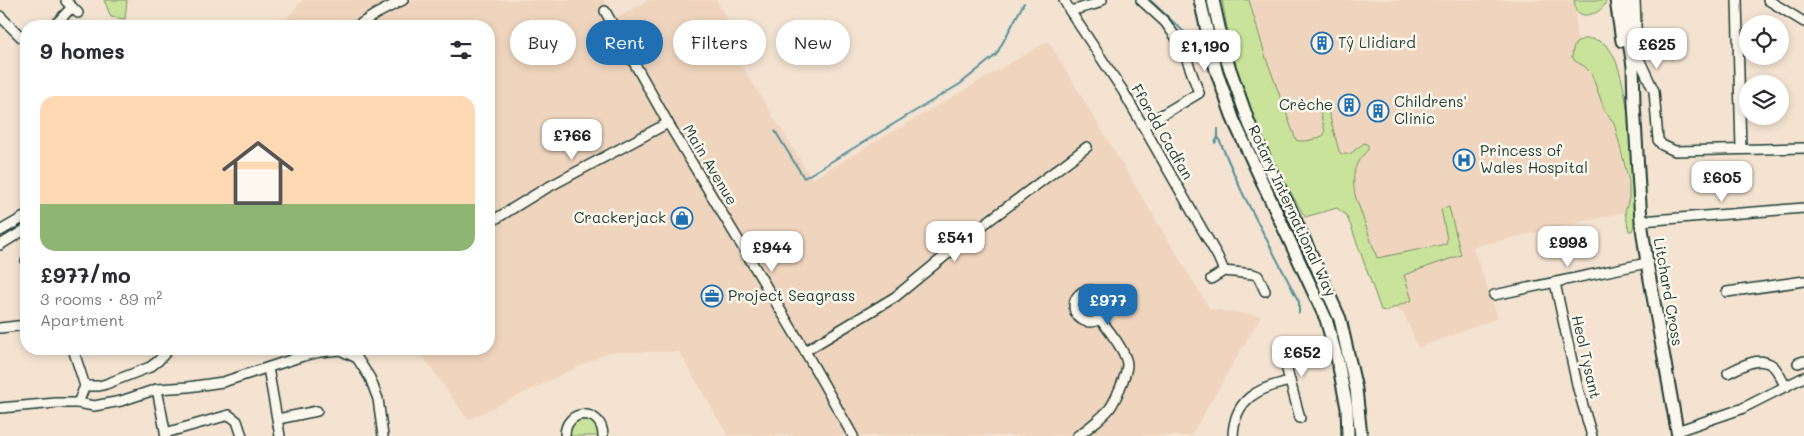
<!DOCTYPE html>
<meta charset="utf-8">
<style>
:root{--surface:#fff;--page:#f2f2f3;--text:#2b2b33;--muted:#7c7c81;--line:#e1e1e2;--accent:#1f6fb2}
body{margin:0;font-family:Mali,sans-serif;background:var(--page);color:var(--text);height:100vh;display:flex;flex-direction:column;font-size:19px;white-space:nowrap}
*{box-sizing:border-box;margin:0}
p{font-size:16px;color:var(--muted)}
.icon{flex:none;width:28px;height:28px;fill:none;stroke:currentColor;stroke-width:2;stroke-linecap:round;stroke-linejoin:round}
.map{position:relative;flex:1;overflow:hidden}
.drawer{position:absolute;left:20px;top:20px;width:475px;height:335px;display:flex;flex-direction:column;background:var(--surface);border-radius:20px;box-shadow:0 2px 8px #0003}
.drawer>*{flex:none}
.banner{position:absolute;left:510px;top:20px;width:475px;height:45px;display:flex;gap:10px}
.fabs{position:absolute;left:1739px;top:15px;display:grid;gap:10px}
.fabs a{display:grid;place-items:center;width:50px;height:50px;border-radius:50%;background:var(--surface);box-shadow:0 2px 8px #0003;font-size:25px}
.price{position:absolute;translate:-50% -42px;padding:0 11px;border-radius:10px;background:#fff;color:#222;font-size:16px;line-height:32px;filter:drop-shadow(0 1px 2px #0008)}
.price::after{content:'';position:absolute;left:50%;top:30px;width:15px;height:11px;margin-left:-8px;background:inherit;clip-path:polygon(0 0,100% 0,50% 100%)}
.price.on{background:var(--accent);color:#fff}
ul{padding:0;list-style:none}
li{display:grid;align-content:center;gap:10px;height:265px;padding:0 20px}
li+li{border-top:1px solid var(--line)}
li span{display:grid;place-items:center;height:155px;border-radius:15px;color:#555}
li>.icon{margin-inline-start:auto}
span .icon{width:90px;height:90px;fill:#fffc;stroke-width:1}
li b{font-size:21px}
h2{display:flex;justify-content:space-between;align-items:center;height:60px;padding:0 20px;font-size:21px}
.chip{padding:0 18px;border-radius:22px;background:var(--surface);box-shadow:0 2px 8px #0003;font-size:18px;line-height:45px}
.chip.on{background:var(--accent);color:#fff}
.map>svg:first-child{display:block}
.built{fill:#efd5be}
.green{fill:#c9e49a;stroke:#749067}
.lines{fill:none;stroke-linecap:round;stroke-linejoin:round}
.stream{stroke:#579199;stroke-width:2}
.minor-casing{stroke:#1f3d34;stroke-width:12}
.major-casing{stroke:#1f3d34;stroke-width:15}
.minor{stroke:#fbf7ec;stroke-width:9}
.major{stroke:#fbf7ec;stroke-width:11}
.labels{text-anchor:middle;stroke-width:5;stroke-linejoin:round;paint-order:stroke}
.poi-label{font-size:15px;fill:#1f3d34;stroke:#fbf7ec;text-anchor:start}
.street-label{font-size:15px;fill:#1f3d34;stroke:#fbf7ec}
</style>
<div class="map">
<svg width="1804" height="436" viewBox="0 0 1804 436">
<rect width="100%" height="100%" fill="#f4e3d1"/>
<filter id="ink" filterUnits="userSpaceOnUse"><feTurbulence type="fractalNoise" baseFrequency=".02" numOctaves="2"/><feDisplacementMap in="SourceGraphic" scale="10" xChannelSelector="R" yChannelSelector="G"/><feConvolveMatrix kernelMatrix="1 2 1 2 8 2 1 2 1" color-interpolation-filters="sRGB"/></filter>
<g filter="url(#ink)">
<g class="built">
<polygon points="302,0 604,0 615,19 649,0 716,0 744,47 734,53 812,179 1048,41 1210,309 1261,316 1191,436 728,436 679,352 609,352 468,420 418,349 489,349 489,26 281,26"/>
<polygon points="1243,0 1574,0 1576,11 1576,35 1608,101 1634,210 1473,247 1498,318 1418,348 1404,313 1392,308 1348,213 1289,138"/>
</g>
<g class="green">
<polygon points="104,0 127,0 125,19 111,17"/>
<path d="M1222,0h27l17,58 30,82c7,3 21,-1 28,-5l1,-4 -7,-26 8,-2 13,48 2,3h9l14,-11 4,2v5c-15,13 -16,26 -13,45l22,63 69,-14 1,-5 -6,-30 8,-2 12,48 -57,20 8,25 -26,11 -5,-1 -30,-84 -5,-11 -9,-7 -32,9c-28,-47 -54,-96 -69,-149 -6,-22 -10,-46 -14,-68z"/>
<path d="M1574,0h33c-5,11 -12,15 -24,15l-7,-4z"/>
<path d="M1583,39c9,-1 18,1 25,8 21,26 24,109 26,142 0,13 3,30 -2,42h-3l-4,-19 4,-14v-16l-15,-59 -9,-12 -14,-38 -7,-7 -9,-5 -3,-4 1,-8 2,-5z"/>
<path d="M580,420c12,-1 18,5 19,16h-30l3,-10z"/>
</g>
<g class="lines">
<g class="stream">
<polyline points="1151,1 1184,32 1185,43"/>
<polyline points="775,131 804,178 960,84 996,55 1024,3"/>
<polyline points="1218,137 1242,192 1299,302 1299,313"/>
<polyline points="1215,143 1218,137 1218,129"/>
</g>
<g class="minor-casing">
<g id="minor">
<polyline points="1064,0 1070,11 1096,4 1102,0"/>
<polyline points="1141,0 1165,22 1182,46 1199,93 1143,126"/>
<polyline points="1635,0 1637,50 1640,61 1654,91 1658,140 1662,145 1675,151 1804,148"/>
<polyline points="1737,0 1741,149"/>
<polyline points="1768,0 1804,22"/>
<polyline points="66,1 78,13"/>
<polyline points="605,11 668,123 805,351 853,436"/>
<polyline points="1070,11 1123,91 1218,257 1224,271 1253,274 1258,276 1265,291"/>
<polyline points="0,16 21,37 26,39"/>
<polyline points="54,26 72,7"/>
<polyline points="357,26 376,14 403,0"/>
<polyline points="1641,221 1804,208"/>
<polyline points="489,223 541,191 668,123"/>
<polyline points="0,231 26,216"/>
<polyline points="0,245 26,229"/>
<polyline points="26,261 26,262"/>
<polyline points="1211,279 1224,271"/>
<polyline points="1555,283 1578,389 1592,436"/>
<circle cx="1090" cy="306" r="16"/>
<polyline points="1727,292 1804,281"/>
<polyline points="1494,295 1647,263"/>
<polyline points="0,328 26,325"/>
<polyline points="1280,344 1300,418"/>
<polyline points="73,349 85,386 78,403"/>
<polyline points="805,351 895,297 979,228 1087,147"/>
<polyline points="1798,363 1804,361"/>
<polyline points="268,368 280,436"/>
<path d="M1728,373c14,-7 30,-18 45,-7 5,4 9,15 13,21"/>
<polyline points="85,386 99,386 106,384 150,367 158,361 169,349"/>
<polyline points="157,389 166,436"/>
<polyline points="0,408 56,403 78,403 94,406 121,401 157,389 188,387 223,382 303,356 320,352 340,350 357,358 370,378 378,399 383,436"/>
<polyline points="278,419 317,411"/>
<polyline points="1677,431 1741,409 1804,377"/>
<polyline points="165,433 229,415 237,421 242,436"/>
<path d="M565,436c0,-29 38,-28 38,0"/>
<path d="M1077,436c8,-5 27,-20 33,-28 5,-7 17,-34 17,-43 0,-13 -20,-37 -28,-47"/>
<path d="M1233,436c1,-37 25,-48 57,-55"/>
</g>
</g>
<g class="major-casing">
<g id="major">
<polyline points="1200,0 1216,70 1234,121 1326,319 1338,362 1347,408 1348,436"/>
<polyline points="1213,0 1225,55 1249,123 1270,170 1290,208 1340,319 1356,389 1361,436"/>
<polyline points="1616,0 1622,41"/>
<polyline points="1626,0 1627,29 1633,66 1634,104 1641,221 1647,263 1678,436"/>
</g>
</g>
<use href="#minor" class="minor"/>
<use href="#major" class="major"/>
</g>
</g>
<defs>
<g id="building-ring" transform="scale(1.125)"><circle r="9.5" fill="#fbf7ec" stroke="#1f6fb2" stroke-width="1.5"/><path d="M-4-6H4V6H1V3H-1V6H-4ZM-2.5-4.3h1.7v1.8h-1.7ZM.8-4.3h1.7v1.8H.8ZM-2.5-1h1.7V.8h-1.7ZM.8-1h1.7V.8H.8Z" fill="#1f6fb2"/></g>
<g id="hospital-ring" transform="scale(1.125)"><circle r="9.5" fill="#fbf7ec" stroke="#1f6fb2" stroke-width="1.5"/><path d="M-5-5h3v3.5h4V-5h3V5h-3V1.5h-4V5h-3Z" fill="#1f6fb2"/></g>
<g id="shop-ring" transform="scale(1.125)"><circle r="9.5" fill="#fbf7ec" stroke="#1f6fb2" stroke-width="1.5"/><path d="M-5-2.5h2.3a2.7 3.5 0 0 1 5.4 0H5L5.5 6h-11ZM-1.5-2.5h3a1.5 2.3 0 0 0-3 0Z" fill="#1f6fb2"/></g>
<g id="office-ring" transform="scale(1.125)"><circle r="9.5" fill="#fbf7ec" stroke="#1f6fb2" stroke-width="1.5"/><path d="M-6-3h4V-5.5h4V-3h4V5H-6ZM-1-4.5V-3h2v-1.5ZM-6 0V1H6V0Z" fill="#1f6fb2"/></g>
</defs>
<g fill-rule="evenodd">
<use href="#building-ring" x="1322" y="43"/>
<use href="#building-ring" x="1349" y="105"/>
<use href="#building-ring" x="1378" y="111"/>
<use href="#hospital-ring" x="1464" y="160"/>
<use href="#shop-ring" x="682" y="218"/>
<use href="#office-ring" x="712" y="296"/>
</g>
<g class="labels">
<g class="poi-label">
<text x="1338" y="48">Tŷ Llidiard</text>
<text x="1394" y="107">Childrens'<tspan x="1394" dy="17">Clinic</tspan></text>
<text x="1333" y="110" text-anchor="end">Crèche</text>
<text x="1480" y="156">Princess of<tspan x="1480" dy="17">Wales Hospital</tspan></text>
<text x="666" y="223" text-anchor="end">Crackerjack</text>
<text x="728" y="301">Project Seagrass</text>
</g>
<g class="street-label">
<text transform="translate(1162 132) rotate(60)" y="5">Ffordd Cadfan</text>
<text transform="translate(710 165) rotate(59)" y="5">Main Avenue</text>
<text transform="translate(1292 211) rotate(65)" y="5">Rotary International Way</text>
<text transform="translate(1668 292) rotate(80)" y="5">Litchard Cross</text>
<text transform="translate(1586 357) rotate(77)" y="5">Heol Tysant</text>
</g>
</g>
</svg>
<div class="fabs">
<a><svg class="icon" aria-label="locate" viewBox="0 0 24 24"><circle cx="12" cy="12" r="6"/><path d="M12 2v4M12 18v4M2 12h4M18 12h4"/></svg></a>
<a><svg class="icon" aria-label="layers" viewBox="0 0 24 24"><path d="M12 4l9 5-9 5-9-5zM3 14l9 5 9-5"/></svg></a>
</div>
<b class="price" style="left:1657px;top:70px">£625</b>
<b class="price" style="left:1205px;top:72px">£1,190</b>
<b class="price" style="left:572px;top:161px">£766</b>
<b class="price" style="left:1722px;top:203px">£605</b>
<b class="price" style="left:955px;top:263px">£541</b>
<b class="price" style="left:1568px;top:268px">£998</b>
<b class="price" style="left:772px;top:273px">£944</b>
<b class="price on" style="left:1108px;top:326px">£977</b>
<b class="price" style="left:1302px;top:378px">£652</b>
<div class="banner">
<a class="chip">Buy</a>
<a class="chip on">Rent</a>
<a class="chip">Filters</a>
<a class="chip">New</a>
</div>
<section class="drawer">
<h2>9 homes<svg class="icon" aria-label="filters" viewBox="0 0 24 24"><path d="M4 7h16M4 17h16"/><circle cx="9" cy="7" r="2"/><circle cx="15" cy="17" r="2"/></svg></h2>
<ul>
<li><span style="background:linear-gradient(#ffd9b3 70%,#8fb573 0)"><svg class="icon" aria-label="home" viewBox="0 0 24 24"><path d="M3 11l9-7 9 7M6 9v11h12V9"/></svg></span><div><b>£977/mo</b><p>3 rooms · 89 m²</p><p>Apartment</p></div></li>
</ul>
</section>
</div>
